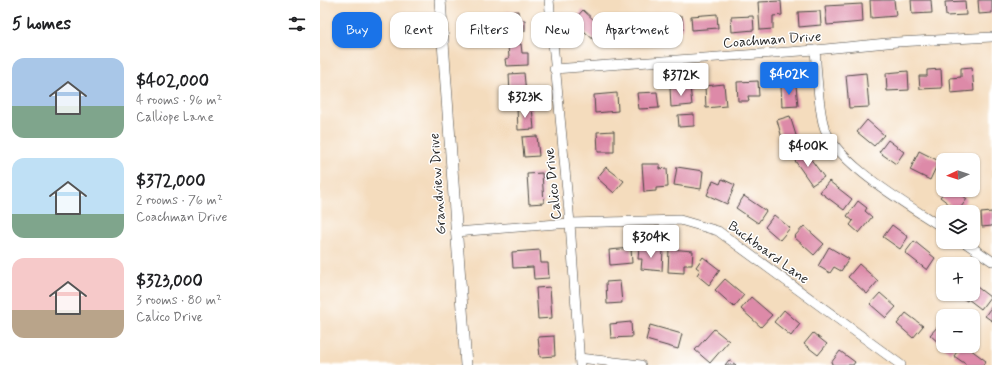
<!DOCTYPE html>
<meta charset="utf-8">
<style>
:root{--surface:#fff;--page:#f2f2f2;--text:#202124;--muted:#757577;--accent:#1a73e8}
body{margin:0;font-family:Mynerve,sans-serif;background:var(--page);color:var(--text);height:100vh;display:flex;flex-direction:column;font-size:15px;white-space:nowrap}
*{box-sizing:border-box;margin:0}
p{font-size:13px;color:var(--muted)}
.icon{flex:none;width:22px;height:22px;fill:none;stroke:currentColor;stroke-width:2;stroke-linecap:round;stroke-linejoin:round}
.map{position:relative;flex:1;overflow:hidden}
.side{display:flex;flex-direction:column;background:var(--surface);width:320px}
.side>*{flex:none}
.guide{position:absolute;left:12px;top:12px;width:380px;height:36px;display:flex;gap:8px}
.needle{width:26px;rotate:266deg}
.buttons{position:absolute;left:616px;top:153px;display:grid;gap:8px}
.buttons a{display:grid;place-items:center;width:44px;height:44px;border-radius:8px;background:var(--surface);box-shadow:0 1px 3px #0004;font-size:20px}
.price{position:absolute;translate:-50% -34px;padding:0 9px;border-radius:4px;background:#fff;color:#222;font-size:13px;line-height:26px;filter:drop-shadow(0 1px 2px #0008)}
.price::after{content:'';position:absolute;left:50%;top:24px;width:12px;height:9px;margin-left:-6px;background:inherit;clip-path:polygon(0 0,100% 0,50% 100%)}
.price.current{background:var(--accent);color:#fff}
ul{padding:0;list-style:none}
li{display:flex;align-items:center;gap:12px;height:100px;padding:0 12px}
li span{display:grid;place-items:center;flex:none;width:112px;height:80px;border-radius:12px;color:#555}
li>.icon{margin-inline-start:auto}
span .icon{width:48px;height:48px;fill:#fffc;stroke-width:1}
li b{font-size:17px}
h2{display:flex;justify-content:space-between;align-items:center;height:48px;padding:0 12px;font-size:17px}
.tag{padding:0 14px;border-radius:12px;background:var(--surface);box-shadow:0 1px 3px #0004;font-size:14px;line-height:36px}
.tag.current{background:var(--accent);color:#fff}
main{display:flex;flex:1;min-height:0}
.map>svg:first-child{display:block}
.building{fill:#dd8aa8}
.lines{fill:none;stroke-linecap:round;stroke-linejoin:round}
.minor-casing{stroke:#494641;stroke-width:10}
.tertiary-casing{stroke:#494641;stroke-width:12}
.minor{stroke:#fff;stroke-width:9}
.tertiary{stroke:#fff;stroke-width:11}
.labels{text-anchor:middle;stroke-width:3;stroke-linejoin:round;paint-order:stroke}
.street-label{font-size:14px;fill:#2b2b2b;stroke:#fff}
</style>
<main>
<section class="side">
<h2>5 homes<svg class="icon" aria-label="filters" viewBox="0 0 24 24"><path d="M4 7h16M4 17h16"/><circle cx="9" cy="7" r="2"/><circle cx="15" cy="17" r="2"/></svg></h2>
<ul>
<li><span style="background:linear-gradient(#a9c7e8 60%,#7fa58c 0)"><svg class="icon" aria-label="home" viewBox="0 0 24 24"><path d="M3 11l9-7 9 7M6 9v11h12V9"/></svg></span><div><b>$402,000</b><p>4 rooms · 96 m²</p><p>Calliope Lane</p></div></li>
<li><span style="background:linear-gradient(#bfe0f5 70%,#7fa58c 0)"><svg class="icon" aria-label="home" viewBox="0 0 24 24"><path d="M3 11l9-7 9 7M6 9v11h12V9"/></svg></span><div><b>$372,000</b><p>2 rooms · 76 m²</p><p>Coachman Drive</p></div></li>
<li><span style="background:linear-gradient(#f6c9c9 65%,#b9a48a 0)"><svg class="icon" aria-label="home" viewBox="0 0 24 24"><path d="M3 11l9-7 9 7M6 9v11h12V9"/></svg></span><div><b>$323,000</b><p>3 rooms · 80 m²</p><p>Calico Drive</p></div></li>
</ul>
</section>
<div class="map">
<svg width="672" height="365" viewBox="0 0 672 365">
<rect width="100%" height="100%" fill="#fff"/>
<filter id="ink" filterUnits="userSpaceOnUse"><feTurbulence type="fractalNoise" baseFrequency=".025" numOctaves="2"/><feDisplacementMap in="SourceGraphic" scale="8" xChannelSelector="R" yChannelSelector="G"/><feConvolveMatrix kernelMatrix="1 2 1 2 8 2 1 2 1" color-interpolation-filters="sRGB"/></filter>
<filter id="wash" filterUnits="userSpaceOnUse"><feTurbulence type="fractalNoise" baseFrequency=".012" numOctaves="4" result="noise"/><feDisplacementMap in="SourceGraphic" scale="16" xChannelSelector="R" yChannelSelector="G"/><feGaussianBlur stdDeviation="0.9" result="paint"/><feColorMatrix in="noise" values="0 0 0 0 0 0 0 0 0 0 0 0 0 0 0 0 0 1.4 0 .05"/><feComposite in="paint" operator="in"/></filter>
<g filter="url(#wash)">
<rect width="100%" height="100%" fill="#f4dcbd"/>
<g id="blocks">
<g class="building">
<polygon points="550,0 574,0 576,16 551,18"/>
<polygon points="591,0 611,0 612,13 592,14"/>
<polygon points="658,0 672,0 672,13 659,14"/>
<polygon points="461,1 462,15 453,16 453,29 440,30 438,2"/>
<polygon points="645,1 646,15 626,16 625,2"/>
<polygon points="542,4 543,22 507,25 505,6"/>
<polygon points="263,10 286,31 276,42 253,21"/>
<polygon points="198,11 199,20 205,20 205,31 186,33 185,12"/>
<polygon points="500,11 501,25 479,27 478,12"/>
<polygon points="397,14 398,28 372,30 371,16"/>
<polygon points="362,16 363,30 341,32 340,17"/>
<polygon points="433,16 434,30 412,32 411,17"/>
<polygon points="326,19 327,33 306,35 305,20"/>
<polygon points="201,44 202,53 208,53 208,65 186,66 185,59 189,58 188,45"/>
<polygon points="652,67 654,91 631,93 630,78 641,77 641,68"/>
<polygon points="621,69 622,88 600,89 599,76 607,76 607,70"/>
<polygon points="588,71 589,90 567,91 566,73"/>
<polygon points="204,73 206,93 190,94 189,74"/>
<polygon points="546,73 549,107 529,108 526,75"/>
<polygon points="438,81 439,96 428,96 429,101 418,101 417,82"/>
<polygon points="404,84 406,106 386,108 385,86"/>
<polygon points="476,85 478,106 462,107 461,86"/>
<polygon points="370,86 372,105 351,107 350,88"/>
<polygon points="337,92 339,108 319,109 317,93"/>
<polygon points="297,93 298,111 275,113 274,95"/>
<polygon points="212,107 214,129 198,130 197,108"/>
<polygon points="374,114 374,126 359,127 358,115"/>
<polygon points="470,116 479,145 465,149 457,120"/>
<polygon points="547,120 564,135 554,146 537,132"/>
<polygon points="294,131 294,152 278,152 277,132"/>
<polygon points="217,136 219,156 204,157 202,137"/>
<polygon points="568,140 584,152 576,164 559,152"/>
<polygon points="484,150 504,177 492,185 473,158"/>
<polygon points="599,151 619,161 610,180 590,170"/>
<polygon points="322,164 340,164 340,169 347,168 348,187 336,188 336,191 324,192"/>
<polygon points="286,167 304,181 294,193 277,178"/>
<polygon points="357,167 383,171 381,189 354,185"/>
<polygon points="222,173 224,203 209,204 207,174"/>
<polygon points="402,179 415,185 407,204 387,195 393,181 400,184"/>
<polygon points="509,181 532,199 524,210 500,192"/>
<polygon points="626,190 636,190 647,199 638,211 620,197"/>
<polygon points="424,196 446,211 438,223 416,208"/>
<polygon points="538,201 547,208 545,211 552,217 539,233 530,225 533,221 527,216"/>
<polygon points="672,212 672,226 662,227 661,213"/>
<polygon points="454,215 470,228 460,240 445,227"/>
<polygon points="572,225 588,237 580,249 563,237"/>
<polygon points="484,226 504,244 494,255 474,237"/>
<polygon points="594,241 615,258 607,270 585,253"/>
<polygon points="319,247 343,249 342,271 321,269 322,259 318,259"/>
<polygon points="509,247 529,259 521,271 514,267 510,273 498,266"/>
<polygon points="311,248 312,263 290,265 289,250"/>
<polygon points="349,249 373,251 372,265 364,265 364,273 348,272"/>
<polygon points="220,250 221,263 228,263 229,278 214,279 213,267 193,268 192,252"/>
<polygon points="383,257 400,270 389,285 377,275 380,270 376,267"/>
<polygon points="539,264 558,281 547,294 528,277"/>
<polygon points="405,279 424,295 414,307 395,290"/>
<polygon points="300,281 302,303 287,304 286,282"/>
<polygon points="653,284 670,297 661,309 648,299 647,301 642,298 645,294 653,294"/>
<polygon points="230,287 232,318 218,319 216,288"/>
<polygon points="560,293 576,307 566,318 550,304"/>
<polygon points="431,297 452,315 441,327 421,309"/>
<polygon points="672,306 672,321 665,316"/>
<polygon points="464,310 480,324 471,336 454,322"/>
<polygon points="586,313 603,326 593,338 577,324"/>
<polygon points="311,322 312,337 291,338 290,324"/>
<polygon points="330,325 362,334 358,349 326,340"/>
<polygon points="619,325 623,328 623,346 635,346 630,353 610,335"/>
<polygon points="394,329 409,341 390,363 375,350"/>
<polygon points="493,333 507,344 498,355 484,344"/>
<polygon points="234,336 235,356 220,357 218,337"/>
<polygon points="641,346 646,346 666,361 663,365 647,365 634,356"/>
<polygon points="520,351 535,362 533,365 514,365 511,363"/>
<polygon points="409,360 416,365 405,365"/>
</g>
</g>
</g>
<g filter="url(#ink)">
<use href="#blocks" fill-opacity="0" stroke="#494641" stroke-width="1"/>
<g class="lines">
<g class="minor-casing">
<g id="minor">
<polyline points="229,0 250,223 260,365"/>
<path d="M495,50c2,23 3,52 8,73 9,39 87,83 120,105"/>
<polyline points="234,69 495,50 577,42 672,37"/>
<polyline points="136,232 250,223 360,220 398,231 581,365"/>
<polyline points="644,242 672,261"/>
<polyline points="259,358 321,365"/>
</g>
</g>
<g class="tertiary-casing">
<polyline id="tertiary" points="120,0 146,365"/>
</g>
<use href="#minor" class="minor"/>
<use href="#tertiary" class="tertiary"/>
</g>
</g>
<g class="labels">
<g class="street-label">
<text transform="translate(452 39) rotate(-4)" y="5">Coachman Drive</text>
<text transform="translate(117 184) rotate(-94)" y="5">Grandview Drive</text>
<text transform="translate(232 184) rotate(-96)" y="5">Calico Drive</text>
<text transform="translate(449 252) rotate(36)" y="5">Buckboard Lane</text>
</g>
</g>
</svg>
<div class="buttons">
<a><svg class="needle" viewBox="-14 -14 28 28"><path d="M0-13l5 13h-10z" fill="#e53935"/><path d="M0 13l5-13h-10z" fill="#757577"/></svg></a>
<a><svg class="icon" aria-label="layers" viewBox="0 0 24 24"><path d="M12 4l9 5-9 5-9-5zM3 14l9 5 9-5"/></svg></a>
<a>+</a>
<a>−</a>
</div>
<b class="price current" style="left:469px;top:96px">$402K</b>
<b class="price" style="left:361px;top:97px">$372K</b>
<b class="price" style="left:205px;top:119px">$323K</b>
<b class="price" style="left:488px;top:168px">$400K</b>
<b class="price" style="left:331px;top:259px">$304K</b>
<div class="guide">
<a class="tag current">Buy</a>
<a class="tag">Rent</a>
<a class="tag">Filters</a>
<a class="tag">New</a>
<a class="tag">Apartment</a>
</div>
</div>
</main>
